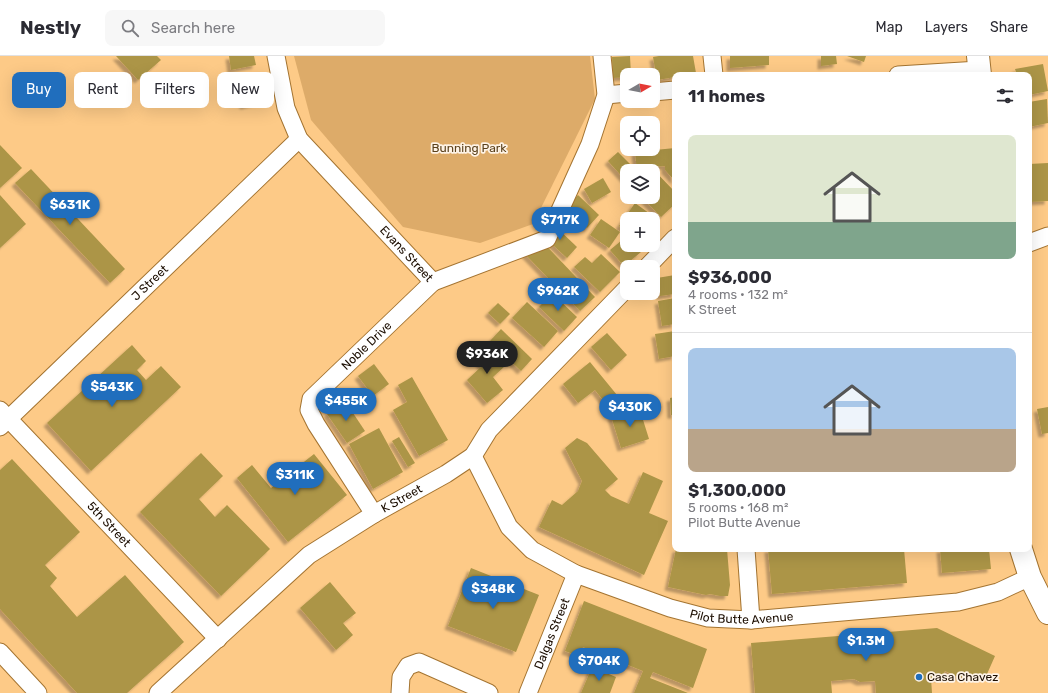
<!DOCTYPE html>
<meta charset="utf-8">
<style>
:root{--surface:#fff;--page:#f7f7f7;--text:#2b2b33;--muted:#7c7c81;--line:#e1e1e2;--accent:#206ebd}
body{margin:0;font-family:Rubik,sans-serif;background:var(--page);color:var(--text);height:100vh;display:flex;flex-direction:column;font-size:15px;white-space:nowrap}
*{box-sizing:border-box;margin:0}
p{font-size:13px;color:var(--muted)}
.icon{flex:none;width:22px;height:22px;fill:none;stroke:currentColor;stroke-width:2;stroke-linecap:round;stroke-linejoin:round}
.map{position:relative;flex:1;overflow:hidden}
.sheet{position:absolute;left:672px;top:16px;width:360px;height:480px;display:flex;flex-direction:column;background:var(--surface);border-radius:8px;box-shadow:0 4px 16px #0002}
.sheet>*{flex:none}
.banner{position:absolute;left:12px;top:16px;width:380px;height:36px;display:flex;gap:8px}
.needle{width:26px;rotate:80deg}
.buttons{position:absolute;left:620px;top:12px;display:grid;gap:8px}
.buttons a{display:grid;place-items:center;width:40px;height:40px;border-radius:8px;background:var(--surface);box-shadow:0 4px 16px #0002;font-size:20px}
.price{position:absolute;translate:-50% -34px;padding:0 9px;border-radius:14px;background:var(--accent);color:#fff;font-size:13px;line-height:26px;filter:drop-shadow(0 1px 2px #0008)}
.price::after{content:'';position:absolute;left:50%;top:24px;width:12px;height:9px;margin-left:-6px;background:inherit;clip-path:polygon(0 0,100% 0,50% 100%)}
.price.selected{background:#222;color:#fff}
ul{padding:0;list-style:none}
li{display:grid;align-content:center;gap:8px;height:212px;padding:0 16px}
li+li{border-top:1px solid var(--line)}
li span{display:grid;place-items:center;height:124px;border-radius:8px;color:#555}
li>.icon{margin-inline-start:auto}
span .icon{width:72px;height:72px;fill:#fffc;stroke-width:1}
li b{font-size:17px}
h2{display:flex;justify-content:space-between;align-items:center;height:48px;padding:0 16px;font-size:17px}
.pill{padding:0 14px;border-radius:8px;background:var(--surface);box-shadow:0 4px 16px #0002;font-size:14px;line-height:36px}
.pill.selected{background:var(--accent);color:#fff}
header{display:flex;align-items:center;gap:24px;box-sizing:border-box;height:56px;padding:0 20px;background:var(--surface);border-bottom:1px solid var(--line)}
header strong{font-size:19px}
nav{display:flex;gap:22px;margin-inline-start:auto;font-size:14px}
.search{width:280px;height:36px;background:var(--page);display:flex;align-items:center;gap:10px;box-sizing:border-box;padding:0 14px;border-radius:8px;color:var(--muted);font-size:15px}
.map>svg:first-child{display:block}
.green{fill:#ddab69}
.building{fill:#ac9546;filter:url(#shadow)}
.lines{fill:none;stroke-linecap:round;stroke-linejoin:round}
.street-casing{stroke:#a47431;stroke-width:19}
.primary-casing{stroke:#a47431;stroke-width:24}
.street{stroke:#fff;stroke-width:17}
.primary{stroke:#fff;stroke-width:22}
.poi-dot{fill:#206ebd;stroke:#fef3e6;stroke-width:1.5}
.labels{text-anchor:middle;stroke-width:3.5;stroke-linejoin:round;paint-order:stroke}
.park-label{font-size:12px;fill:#5a401b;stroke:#fef3e6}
.street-label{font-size:12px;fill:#1b0d00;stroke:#fef3e6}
.poi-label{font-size:12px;fill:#1b0d00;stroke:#fef3e6;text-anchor:start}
</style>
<header>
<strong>Nestly</strong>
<div class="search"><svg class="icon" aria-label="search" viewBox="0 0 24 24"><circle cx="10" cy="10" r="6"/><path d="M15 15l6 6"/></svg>Search here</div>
<nav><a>Map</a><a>Layers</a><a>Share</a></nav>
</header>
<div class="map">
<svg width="1048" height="637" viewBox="0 0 1048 637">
<defs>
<filter id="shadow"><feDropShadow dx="-3.5" dy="3.5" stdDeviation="1" flood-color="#0004"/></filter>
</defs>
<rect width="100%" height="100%" fill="#fdca87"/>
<polygon class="green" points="294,0 590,0 595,43 533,168 480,187 403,171 311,64"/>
<g class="building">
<polygon points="116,0 157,0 161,4 138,24"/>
<polygon points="229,0 254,0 256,9 231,14"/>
<polygon points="630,0 631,19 627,19 627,21 613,22 612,1"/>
<polygon points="659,0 693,0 696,17 675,19 675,21 657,24 653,1"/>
<polygon points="730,0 769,0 769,9 730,12"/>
<polygon points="821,0 836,0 837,8 821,10"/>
<polygon points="847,0 866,0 864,6"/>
<polygon points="1043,8 1048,35 1029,39 1029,19 1017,19 1015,13"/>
<polygon points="257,19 263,45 244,50 227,26"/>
<polygon points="1047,43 1048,67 1029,71 1029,46"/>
<polygon points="0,89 22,112 0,132"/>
<polygon points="675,92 675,125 665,114 665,110 651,111 675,136 675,148 661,161 642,141 653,141 653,115 637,115 635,96"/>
<polygon points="618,96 637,115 627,115 627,126 608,105"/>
<polygon points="1048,107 1048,145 1029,146 1029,108"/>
<polygon points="31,113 125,213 110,227 15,127"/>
<polygon points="603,122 611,136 592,147 584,133"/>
<polygon points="0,139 26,168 0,192"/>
<polygon points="578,139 599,159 587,172 566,152"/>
<polygon points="635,147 660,165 653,175 653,163 627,163 627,176 619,170"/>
<polygon points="601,163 620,176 609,192 590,179"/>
<polygon points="554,169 577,191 567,202 543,180"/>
<polygon points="627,180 627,189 634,189 641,196 624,210 610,194"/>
<polygon points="539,182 595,241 580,255 524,197"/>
<polygon points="601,198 620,216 600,236 574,211 585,201 592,207"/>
<polygon points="675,219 675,238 660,240 657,222"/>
<polygon points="552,237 577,261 564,275 539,251"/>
<polygon points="675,242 675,268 662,270 658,245"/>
<polygon points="527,246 558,275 544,291 512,262"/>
<polygon points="498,247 510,258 500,268 488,257"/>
<polygon points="501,273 532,303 521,315 490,285"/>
<polygon points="675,275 675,300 659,303 655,278"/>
<polygon points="607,277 627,299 611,314 591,291"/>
<polygon points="132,289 146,305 137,314 146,324 161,310 181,331 91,415 47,367"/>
<polygon points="487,289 505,310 493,321 503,334 487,347 467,324 482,310 473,301"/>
<polygon points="590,306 617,339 606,348 595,334 578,347 563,328"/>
<polygon points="374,308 389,328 373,340 358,320"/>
<polygon points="412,321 448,384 419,400 393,354 407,346 398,329"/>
<polygon points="675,341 675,359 671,359 670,342"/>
<polygon points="345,345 365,375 347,387 327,358"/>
<polygon points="639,351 649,383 621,392 611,360"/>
<polygon points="1048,351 1048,377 1042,378 1037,353"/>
<polygon points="379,372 403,416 373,433 349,388"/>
<polygon points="399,381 415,407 408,411 392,385"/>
<polygon points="577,382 587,387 618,423 605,434 611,440 629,448 643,416 663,425 649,457 668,465 644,519 539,471 552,444 562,449 578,435 582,425 565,392"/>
<polygon points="201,397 223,420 199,443 215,461 227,449 270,493 221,540 140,456"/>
<polygon points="314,398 347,439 288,486 237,422 252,409 271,432"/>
<polygon points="12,403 80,476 45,509 57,522 50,530 77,561 125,519 184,586 127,637 77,637 0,553 0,414"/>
<polygon points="676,493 727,493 730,529 728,540 720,540 710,538 706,539 668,531"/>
<polygon points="768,493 904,493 907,527 772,538"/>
<polygon points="940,493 989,493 991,513 942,517"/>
<polygon points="471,512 539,539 516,596 448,570"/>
<polygon points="330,526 356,557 343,567 353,579 336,594 300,552"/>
<polygon points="584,545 707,593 693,632 653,616 650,622 688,637 634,637 643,615 583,591 579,600 565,595"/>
<polygon points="937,572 995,600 987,618 958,621 945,615 941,622 931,622 932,637 876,637 875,625 860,626 854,623 831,625 832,637 755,637 751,587"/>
<polygon points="592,611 616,621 610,637 581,637"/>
</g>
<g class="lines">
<g class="street-casing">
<g id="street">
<path id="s1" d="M276,0l10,52 13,31 134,143 114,-43 43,-95 16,-49 -4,-39"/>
<polyline points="712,0 714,19"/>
<polyline points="898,19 979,14"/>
<polyline points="653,36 675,34"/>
<polyline points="606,39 627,37"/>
<polyline points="1029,187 1048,180"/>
<polyline points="647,211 675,182"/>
<path id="s2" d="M0,354l218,229"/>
<path id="s3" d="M0,371l299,-288"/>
<path id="s4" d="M473,400l36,71 23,23 44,24 94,34 38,10 43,2 207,-18 40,-10 32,-15"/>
<path id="s5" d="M374,458l-58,-90 -7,-14 2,-11 122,-117"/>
<polyline points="746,493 751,564"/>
<polyline points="0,596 38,637"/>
<path id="s6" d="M158,637l151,-138 65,-41 72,-40 27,-18 16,-26 138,-142"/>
<polyline points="400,637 401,621 408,610 419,606 489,637"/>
<path id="s7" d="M528,637l48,-119"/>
</g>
</g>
<g class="primary-casing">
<g id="primary">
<polyline points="978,0 980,19"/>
<polyline points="1021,493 1030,521 1048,557"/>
</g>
</g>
<use href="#street" class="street"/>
<use href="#primary" class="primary"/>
</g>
<circle class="poi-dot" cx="919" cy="621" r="4"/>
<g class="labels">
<g class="park-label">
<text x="469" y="96">Bunning Park</text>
</g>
<g class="street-label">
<text dy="4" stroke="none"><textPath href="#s1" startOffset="244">Evans Street</textPath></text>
<text dy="4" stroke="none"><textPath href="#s3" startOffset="208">J Street</textPath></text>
<text dy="4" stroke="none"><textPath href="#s5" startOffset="211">Noble Drive</textPath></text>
<text dy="4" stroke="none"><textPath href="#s6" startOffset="313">K Street</textPath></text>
<text dy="4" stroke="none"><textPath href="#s2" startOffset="158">5th Street</textPath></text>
<text dy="4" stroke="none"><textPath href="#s4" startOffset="335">Pilot Butte Avenue</textPath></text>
<text dy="4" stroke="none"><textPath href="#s7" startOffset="64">Dalgas Street</textPath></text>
</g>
<g class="poi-label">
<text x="927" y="625">Casa Chavez</text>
</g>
</g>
</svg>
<div class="buttons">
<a><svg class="needle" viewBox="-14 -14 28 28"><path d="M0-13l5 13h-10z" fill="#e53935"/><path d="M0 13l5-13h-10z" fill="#7c7c81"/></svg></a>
<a><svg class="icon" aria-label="locate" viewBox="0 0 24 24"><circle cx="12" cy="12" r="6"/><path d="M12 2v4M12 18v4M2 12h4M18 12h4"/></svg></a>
<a><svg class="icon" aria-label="layers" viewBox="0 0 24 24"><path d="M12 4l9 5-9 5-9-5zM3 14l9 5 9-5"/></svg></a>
<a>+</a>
<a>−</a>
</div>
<b class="price" style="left:70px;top:170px">$631K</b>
<b class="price" style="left:560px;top:185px">$717K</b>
<b class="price" style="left:558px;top:256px">$962K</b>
<b class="price selected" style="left:487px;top:319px">$936K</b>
<b class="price" style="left:112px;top:352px">$543K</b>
<b class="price" style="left:346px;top:366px">$455K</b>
<b class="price" style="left:630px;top:372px">$430K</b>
<b class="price" style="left:295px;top:440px">$311K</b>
<b class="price" style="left:493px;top:554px">$348K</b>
<b class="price" style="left:866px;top:606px">$1.3M</b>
<b class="price" style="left:599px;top:626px">$704K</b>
<div class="banner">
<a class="pill selected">Buy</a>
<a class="pill">Rent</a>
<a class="pill">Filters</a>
<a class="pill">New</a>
</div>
<section class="sheet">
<h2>11 homes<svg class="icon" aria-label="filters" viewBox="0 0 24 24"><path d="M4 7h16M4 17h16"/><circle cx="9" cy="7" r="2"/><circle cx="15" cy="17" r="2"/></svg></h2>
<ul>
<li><span style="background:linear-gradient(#dfe7d0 70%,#7fa58c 0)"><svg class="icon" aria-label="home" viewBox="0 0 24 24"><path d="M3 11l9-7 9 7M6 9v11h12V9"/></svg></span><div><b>$936,000</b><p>4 rooms · 132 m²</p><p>K Street</p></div></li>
<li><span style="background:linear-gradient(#a9c7e8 65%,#b9a48a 0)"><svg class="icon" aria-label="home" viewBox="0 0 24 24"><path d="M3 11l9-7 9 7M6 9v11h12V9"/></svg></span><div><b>$1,300,000</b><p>5 rooms · 168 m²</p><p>Pilot Butte Avenue</p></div></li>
</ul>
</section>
</div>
